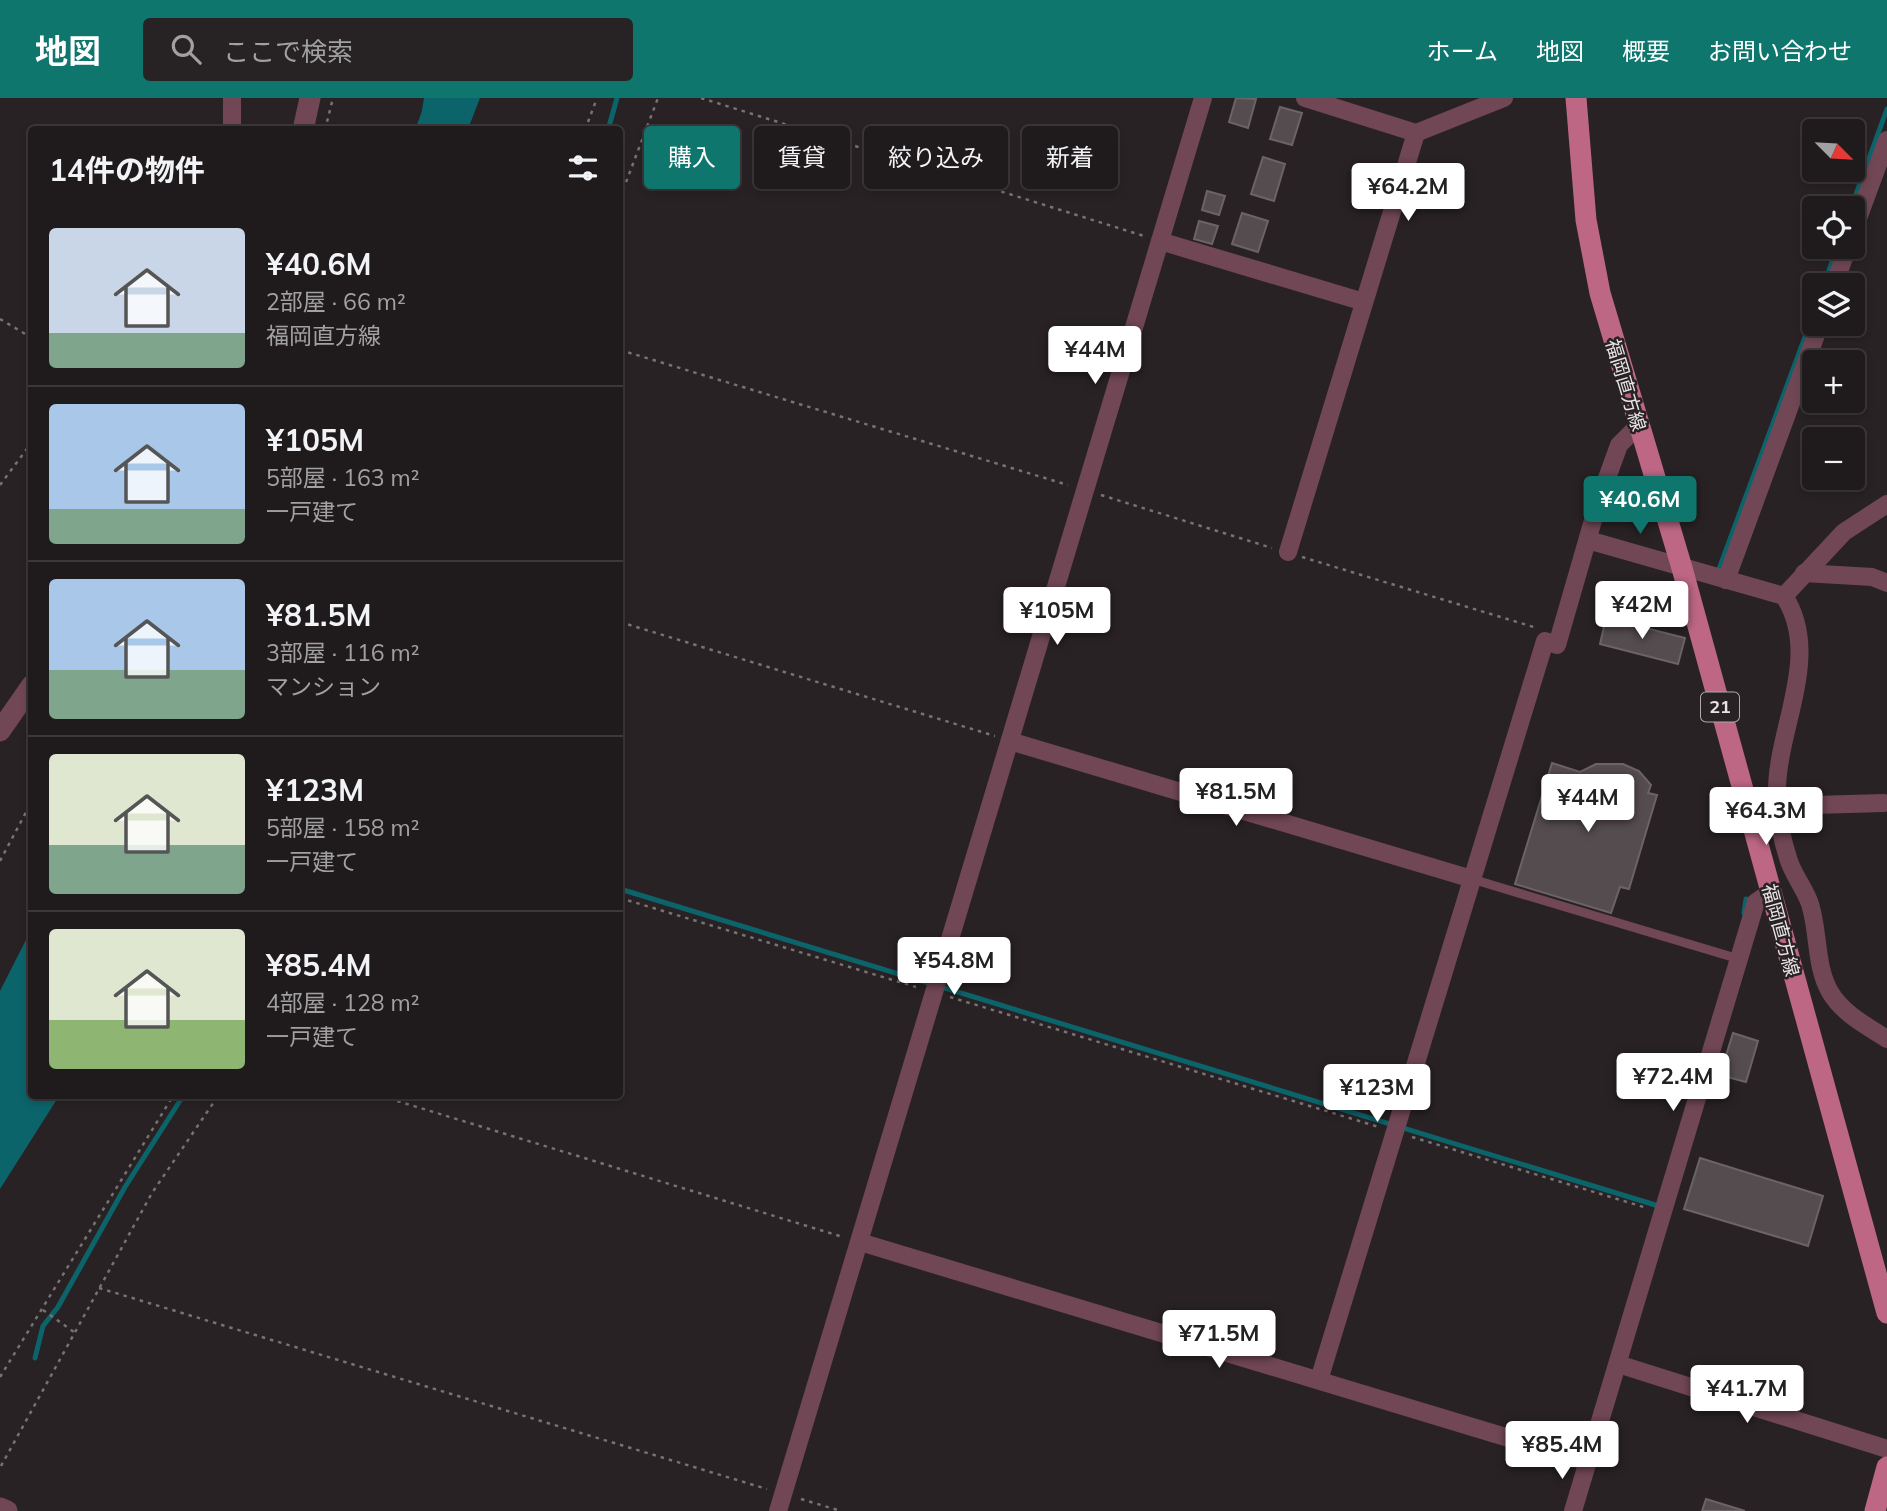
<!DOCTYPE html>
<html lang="ja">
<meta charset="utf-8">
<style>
:root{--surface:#1f1a1b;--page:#272324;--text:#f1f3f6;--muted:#a1a1a3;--line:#3c383a;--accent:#0f766e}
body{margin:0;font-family:Mulish,"Noto Sans JP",sans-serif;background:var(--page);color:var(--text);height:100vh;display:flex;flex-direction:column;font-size:26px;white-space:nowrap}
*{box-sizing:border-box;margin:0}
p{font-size:23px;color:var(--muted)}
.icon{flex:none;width:38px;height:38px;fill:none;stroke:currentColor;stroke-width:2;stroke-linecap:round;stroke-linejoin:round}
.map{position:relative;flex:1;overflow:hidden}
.side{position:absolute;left:28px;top:28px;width:595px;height:973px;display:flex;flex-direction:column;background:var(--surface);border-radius:7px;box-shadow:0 4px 10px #0003,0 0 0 2px var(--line)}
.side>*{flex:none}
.top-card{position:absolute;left:644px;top:28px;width:665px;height:63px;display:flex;gap:14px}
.needle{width:46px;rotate:114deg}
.buttons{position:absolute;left:1802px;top:21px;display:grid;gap:14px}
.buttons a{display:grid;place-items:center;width:63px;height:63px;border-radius:7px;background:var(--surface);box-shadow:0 4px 10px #0003,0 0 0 2px var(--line);font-size:35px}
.price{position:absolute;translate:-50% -60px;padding:0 16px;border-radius:7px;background:#fff;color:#222;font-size:23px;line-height:46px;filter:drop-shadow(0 2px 4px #0008)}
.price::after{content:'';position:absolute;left:50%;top:42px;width:21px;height:16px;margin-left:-10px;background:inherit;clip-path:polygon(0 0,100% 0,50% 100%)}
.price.selected{background:var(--accent);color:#fff}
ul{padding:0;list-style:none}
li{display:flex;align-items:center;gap:21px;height:175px;padding:0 21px}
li+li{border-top:2px solid var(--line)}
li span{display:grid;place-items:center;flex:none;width:196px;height:140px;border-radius:7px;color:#555}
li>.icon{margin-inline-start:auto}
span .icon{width:84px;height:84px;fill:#fffc;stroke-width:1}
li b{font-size:30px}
h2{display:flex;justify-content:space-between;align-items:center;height:84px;padding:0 21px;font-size:30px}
.chip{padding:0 24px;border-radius:7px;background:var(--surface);box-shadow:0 4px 10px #0003,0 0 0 2px var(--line);font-size:24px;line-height:63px}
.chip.selected{background:var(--accent);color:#fff}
header{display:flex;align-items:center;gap:42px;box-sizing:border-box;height:98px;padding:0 35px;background:var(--accent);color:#fff}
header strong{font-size:33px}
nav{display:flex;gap:38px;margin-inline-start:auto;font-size:24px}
.search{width:490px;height:63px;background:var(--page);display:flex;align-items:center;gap:18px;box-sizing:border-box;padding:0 24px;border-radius:7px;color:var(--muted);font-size:26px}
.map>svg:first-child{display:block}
.water{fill:#0c646b}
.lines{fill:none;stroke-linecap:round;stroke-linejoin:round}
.stream{stroke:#0c646b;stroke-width:5}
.river{stroke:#0c646b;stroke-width:30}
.building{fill:#554c4f;stroke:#6c6366;stroke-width:2}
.path{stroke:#787274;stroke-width:2.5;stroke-dasharray:3.5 5;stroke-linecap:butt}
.service{stroke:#714755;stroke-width:9}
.minor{stroke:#714755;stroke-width:18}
.tertiary{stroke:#714755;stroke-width:21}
.primary{stroke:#bd6785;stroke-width:21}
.labels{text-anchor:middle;stroke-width:5;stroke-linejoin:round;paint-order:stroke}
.shield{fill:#292224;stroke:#afa9aa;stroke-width:2}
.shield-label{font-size:18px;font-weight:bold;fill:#e8e3e4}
.street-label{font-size:19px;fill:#e8e3e4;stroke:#292224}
</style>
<header>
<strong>地図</strong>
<div class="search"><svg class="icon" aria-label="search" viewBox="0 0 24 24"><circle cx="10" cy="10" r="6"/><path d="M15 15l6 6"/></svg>ここで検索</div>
<nav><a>ホーム</a><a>地図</a><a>概要</a><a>お問い合わせ</a></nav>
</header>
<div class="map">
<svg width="1887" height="1413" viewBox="0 0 1887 1413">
<rect width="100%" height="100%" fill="#292224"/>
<g class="water">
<polygon points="424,0 435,0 432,10 440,18 448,0 480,0 468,31 419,31"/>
<polygon points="31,832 32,998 59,998 0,1091 0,893"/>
</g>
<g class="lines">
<g class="stream">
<polyline points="608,32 617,0"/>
<polyline points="1851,110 1887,11"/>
<polyline points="1824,187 1837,149"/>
<polyline points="1719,471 1815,212"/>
<polyline points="620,791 1662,1109"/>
<polyline points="1744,815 1746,801"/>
<polyline points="35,1260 43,1228 58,1209 125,1089 183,998"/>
</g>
<polyline class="river" points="431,32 443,0"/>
</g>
<g class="building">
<polygon points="1236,0 1256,1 1248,30 1229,24"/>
<polygon points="1280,9 1302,15 1292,47 1270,41"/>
<polygon points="1263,59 1285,66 1274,103 1251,96"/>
<polygon points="1207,93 1225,98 1219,117 1202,112"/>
<polygon points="1242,115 1268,123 1258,154 1232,146"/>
<polygon points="1199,123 1218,128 1212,146 1194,141"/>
<polygon points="1606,520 1685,540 1678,566 1600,546"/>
<polygon points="1552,665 1580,674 1596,666 1623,666 1639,673 1651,687 1648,695 1657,697 1629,791 1620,789 1611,815 1515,786"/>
<polygon points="1733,935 1758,943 1746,984 1720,977"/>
<polygon points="1700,1060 1823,1098 1808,1148 1684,1111"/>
<polygon points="1706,1401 1745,1413 1702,1413"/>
</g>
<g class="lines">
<g class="path">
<polyline points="701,0 1144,138"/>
<polyline points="325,32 333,0"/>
<polyline points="585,32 597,0"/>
<polyline points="620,100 658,0"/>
<polyline points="0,221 32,240"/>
<polyline points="620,252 1068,387"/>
<polyline points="0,387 32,344"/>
<polyline points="1101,397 1272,450"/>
<polyline points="1302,459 1537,530"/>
<polyline points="620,524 995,638"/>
<polyline points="0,763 32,703"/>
<polyline points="620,800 916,889"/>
<polyline points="950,899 1379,1029"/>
<polyline points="381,998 843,1139"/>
<polyline points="1412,1039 1647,1110"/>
<polyline points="99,1190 767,1391"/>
<polyline points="43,1212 74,1234"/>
<polyline points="0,1279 173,998"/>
<polyline points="1,1368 152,1095 218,998"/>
<polyline points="801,1401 841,1413"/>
</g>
<polyline class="service" points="1472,781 1739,861"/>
<g class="minor">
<polyline points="1305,0 1416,35 1504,0"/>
<polyline points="232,32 232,0"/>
<polyline points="1853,134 1887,42"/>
<polyline points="1160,143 1364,204"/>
<polyline points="1834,187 1848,149"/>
<path d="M1588,442l196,56c39,60 -8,133 -7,197 0,22 5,47 12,68 5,15 16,28 21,43 9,28 5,62 20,88 13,22 37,34 57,47"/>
<polyline points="1288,454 1416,35"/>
<polyline points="1804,475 1872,479 1887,485"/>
<polyline points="1726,482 1820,226"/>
<polyline points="1784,498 1844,434 1887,406"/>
<polyline points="1010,643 1472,781"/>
<polyline points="1778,708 1884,705"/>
<polyline points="860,1144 1588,1364"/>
<polyline points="1618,1266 1887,1351"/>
<polyline points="1319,1282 1545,543 1557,547 1598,405 1619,347 1638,328"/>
<polyline points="778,1413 1203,0"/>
<polyline points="1573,1413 1756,804 1771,794"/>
</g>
<g class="tertiary">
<polyline points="303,32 310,0"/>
<polyline points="0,633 32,587"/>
<polyline points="0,1410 7,1413"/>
</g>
<g class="primary">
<polyline points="1576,0 1586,122 1600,195 1682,470 1887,1215"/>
<polyline points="1875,1413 1887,1369"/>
</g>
</g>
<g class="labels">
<rect class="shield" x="1701" y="594.5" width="38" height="29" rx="5"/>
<g class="shield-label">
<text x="1720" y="615">21</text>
</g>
<g class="street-label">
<text transform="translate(1626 287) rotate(73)" y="7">福岡直方線</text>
<text transform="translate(1781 832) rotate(75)" y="7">福岡直方線</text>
</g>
</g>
</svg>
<div class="buttons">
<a><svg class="needle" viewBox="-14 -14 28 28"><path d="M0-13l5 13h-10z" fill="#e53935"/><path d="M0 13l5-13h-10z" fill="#a1a1a3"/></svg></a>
<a><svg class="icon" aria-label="locate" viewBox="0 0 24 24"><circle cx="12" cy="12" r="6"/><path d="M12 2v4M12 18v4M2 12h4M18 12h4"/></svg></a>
<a><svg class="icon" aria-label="layers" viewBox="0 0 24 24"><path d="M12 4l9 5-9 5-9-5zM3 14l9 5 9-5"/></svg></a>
<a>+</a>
<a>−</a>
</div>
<b class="price" style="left:1408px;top:125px">¥64.2M</b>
<b class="price" style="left:1095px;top:288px">¥44M</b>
<b class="price selected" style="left:1640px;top:438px">¥40.6M</b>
<b class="price" style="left:1642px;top:543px">¥42M</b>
<b class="price" style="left:1057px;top:549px">¥105M</b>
<b class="price" style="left:1236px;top:730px">¥81.5M</b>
<b class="price" style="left:1588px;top:736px">¥44M</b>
<b class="price" style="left:1766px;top:749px">¥64.3M</b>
<b class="price" style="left:954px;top:899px">¥54.8M</b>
<b class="price" style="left:1673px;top:1015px">¥72.4M</b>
<b class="price" style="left:1377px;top:1026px">¥123M</b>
<b class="price" style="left:1219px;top:1272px">¥71.5M</b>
<b class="price" style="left:1747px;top:1327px">¥41.7M</b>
<b class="price" style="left:1562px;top:1383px">¥85.4M</b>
<div class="top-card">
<a class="chip selected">購入</a>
<a class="chip">賃貸</a>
<a class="chip">絞り込み</a>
<a class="chip">新着</a>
</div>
<section class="side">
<h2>14件の物件<svg class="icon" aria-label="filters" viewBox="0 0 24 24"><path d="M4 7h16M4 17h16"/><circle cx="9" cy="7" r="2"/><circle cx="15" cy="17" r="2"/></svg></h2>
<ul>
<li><span style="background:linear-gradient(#c9d6e8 75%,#7fa58c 0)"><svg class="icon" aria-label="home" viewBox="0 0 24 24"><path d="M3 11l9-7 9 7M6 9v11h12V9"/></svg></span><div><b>¥40.6M</b><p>2部屋 · 66 m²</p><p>福岡直方線</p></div></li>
<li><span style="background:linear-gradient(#a9c7e8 75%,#7fa58c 0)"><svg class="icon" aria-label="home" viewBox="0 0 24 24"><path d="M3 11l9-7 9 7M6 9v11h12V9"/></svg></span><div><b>¥105M</b><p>5部屋 · 163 m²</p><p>一戸建て</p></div></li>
<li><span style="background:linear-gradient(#a9c7e8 65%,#7fa58c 0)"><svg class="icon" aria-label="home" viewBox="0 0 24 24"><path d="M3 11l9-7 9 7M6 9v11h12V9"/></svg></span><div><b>¥81.5M</b><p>3部屋 · 116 m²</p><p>マンション</p></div></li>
<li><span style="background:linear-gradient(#dfe7d0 65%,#7fa58c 0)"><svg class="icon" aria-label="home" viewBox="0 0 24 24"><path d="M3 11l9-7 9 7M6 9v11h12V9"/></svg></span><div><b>¥123M</b><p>5部屋 · 158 m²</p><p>一戸建て</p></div></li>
<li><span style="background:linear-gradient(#dfe7d0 65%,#8fb573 0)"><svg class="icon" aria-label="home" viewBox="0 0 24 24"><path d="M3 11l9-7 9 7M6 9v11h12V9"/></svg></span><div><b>¥85.4M</b><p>4部屋 · 128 m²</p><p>一戸建て</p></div></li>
</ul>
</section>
</div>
